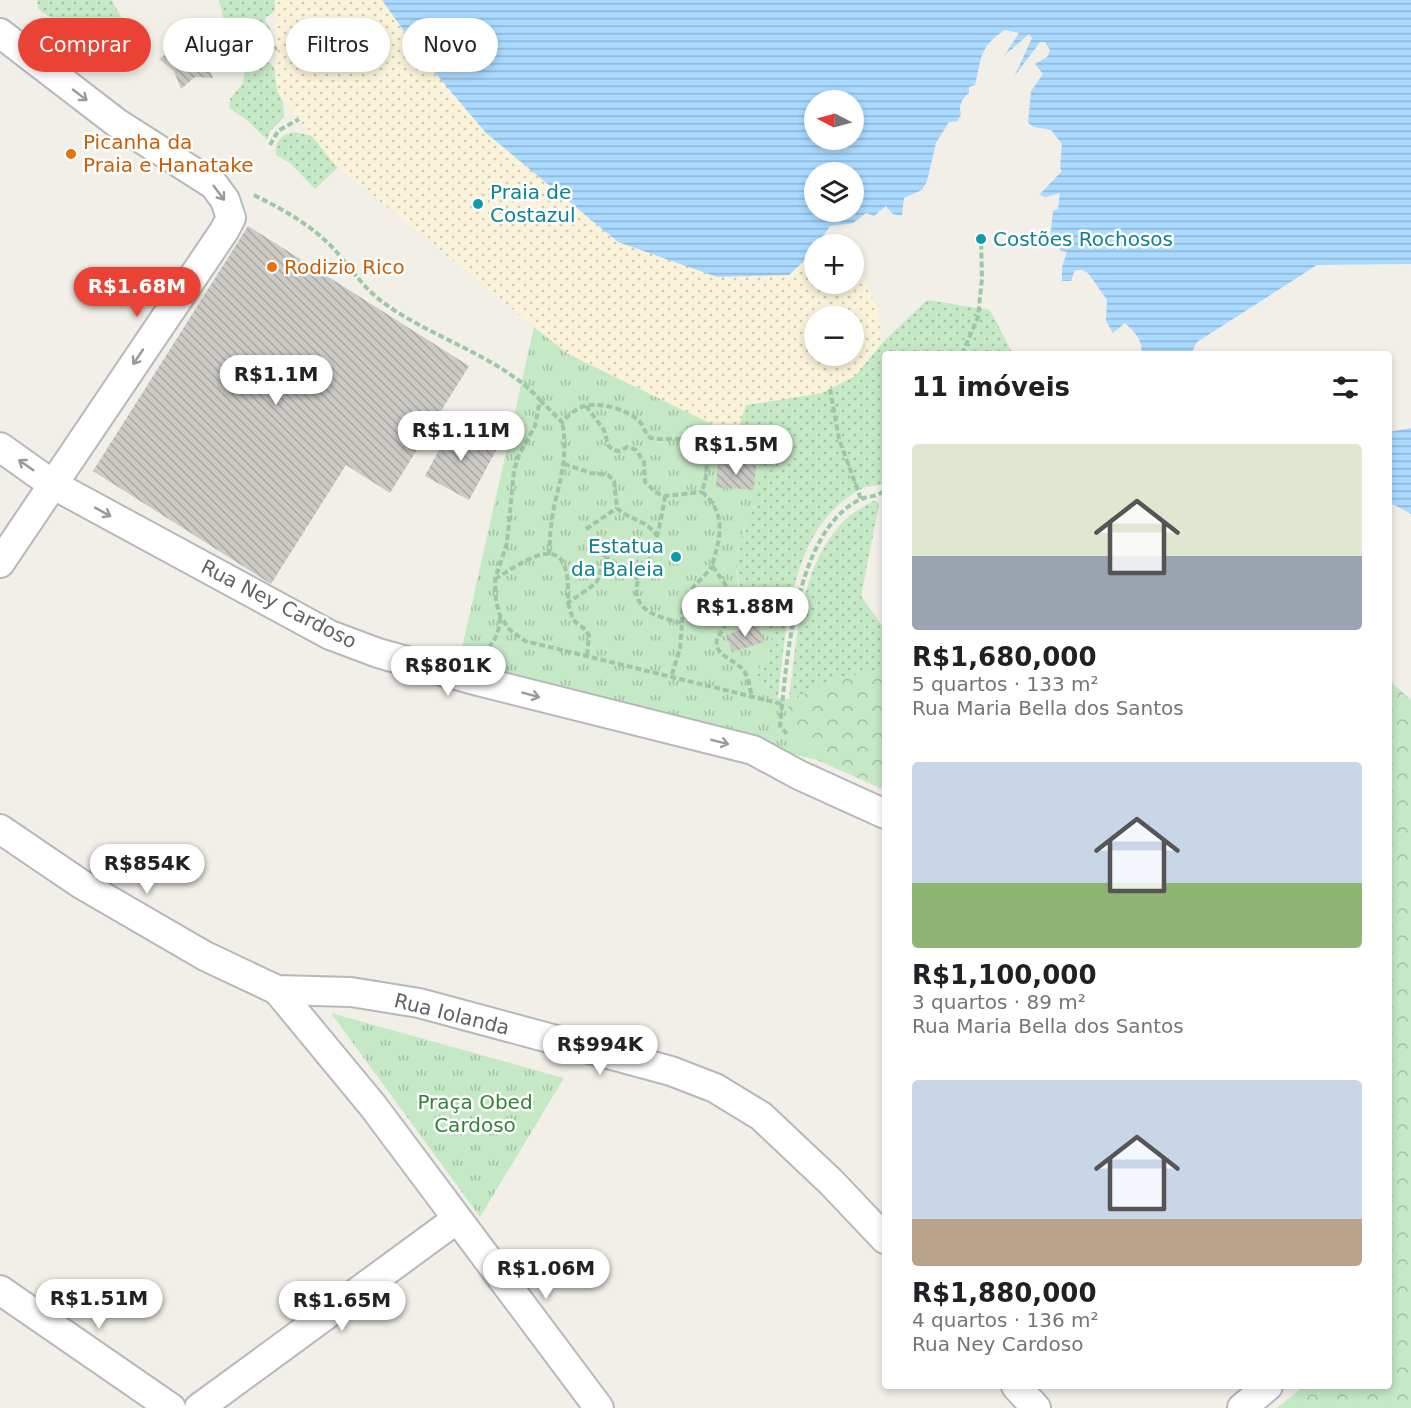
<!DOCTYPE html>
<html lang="pt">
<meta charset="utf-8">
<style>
:root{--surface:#fff;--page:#f2f2f2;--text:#202124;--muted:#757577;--accent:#ea4335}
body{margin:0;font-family:"DejaVu Sans",sans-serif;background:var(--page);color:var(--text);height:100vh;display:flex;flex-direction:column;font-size:22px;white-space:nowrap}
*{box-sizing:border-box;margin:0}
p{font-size:20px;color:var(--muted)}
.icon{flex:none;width:33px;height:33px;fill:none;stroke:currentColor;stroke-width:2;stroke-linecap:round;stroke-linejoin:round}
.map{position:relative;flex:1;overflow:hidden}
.side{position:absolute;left:882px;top:351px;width:510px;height:1038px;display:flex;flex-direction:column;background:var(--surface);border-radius:6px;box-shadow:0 3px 9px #0003}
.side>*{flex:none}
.banner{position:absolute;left:18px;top:18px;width:570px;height:54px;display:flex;gap:12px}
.needle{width:39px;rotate:276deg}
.controls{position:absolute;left:804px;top:90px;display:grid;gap:12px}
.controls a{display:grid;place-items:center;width:60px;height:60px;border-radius:50%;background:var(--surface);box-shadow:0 3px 9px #0003;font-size:30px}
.price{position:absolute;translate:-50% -51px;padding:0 14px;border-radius:21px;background:#fff;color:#222;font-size:20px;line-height:39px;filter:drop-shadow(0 2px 3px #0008)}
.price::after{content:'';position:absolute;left:50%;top:36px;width:18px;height:14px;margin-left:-9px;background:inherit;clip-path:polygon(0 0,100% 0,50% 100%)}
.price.selected{background:var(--accent);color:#fff}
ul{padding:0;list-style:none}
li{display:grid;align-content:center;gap:12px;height:318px;padding:0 30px}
li span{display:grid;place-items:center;height:186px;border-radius:6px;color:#555}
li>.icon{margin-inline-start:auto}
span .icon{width:108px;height:108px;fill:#fffc;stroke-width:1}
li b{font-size:26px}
h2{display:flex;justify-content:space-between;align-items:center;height:72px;padding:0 30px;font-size:26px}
.chip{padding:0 21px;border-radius:27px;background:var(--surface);box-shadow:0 3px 9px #0003;font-size:21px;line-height:54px}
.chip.selected{background:var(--accent);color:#fff}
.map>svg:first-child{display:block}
.grass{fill:url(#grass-dots)}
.forest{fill:url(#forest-crowns)}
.sand{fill:url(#sand-dots);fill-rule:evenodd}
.park{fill:url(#park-tufts)}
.water{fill:url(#water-rules);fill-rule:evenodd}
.building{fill:url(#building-back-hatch)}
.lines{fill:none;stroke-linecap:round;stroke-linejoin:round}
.minor-casing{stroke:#b5b8bc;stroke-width:32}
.path{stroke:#9cc7a9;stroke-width:4;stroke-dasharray:6 3;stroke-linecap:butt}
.minor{stroke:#fff;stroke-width:28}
.oneway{stroke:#979a9d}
.food-dot{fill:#e8710a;stroke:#fff;stroke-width:2}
.culture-dot{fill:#0f9aa8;stroke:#fff;stroke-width:2}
.labels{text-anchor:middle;stroke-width:5;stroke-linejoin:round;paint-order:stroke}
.food-label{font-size:20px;fill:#c56008;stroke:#fff;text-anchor:start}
.culture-label{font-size:20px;fill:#0d838f;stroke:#fff;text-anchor:start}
.street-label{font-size:20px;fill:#5f6368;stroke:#fff}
.park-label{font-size:20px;fill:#348238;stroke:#fff}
</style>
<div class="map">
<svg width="1411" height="1408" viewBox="0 0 1411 1408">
<defs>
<pattern id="grass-dots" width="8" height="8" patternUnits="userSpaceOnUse" patternTransform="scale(1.5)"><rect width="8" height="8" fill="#c5e8c5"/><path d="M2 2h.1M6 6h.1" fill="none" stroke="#a3c0a4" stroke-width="1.8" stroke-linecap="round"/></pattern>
<pattern id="forest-crowns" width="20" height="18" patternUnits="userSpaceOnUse" patternTransform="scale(1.5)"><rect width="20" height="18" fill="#c5e8c5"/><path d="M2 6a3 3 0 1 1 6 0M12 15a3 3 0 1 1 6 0" fill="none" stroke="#a3c0a4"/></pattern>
<pattern id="sand-dots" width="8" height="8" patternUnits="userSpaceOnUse" patternTransform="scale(1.5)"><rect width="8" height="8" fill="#fbf3d9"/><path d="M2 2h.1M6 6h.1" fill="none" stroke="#cec8b4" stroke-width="1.8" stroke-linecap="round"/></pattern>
<pattern id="park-tufts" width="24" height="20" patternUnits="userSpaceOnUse" patternTransform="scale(1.5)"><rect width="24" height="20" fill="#c5e8c5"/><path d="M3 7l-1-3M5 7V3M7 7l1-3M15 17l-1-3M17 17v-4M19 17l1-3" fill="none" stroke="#a3c0a4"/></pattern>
<pattern id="water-rules" width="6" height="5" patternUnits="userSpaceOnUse" patternTransform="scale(1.5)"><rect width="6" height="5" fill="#aadaff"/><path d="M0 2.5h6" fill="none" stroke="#8eb4d2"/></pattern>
<pattern id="building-back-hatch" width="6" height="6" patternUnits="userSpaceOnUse" patternTransform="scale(1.5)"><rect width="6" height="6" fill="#cccac5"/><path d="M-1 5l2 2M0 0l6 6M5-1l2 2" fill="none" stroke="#a9a8a4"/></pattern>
</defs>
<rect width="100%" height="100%" fill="#f1efe8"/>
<g class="grass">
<polygon points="37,0 112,0 123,21 129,56 126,70 38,9"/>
<path d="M219,0h56c1,9 -1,14 -9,17l-1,4 6,8c-4,21 -22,22 -41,17z"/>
<polygon points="258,58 265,58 274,67 277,91 283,102 284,117 270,131 267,140 248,121 229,108 230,99 243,83 245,70"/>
<path d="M295,132l17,4 26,31 -23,22 -25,-26 -14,-8c-2,-13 5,-21 19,-23z"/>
<path d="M927,300l63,10 23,44h-128v130c-7,2 -14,1 -22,4 -74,37 -76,138 -85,210l-21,-19 1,-9 8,-10 -2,-40 -22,-21 -7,-35 7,-30 13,-31 -3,-56 -16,-11 10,-31 75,-12 34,-17 27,-33z"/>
<path d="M873,501l5,1 1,3 -18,91 24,34v39l-22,5 -26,3 -24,13 -24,9c8,-58 10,-128 51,-174 9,-11 22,-17 33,-24z"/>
</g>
<g class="forest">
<polygon points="885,669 885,790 817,760 786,723 789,699 813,690 837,677 863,674"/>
<polygon points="1389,680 1411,700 1411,1408 1277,1408 1304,1386 1389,1386"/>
</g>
<path class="sand" d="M275,0h107l44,62 387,191 1,-2v33h40v-25l6,9 17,40 5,35 -27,33 -33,17 -76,12 -10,31 -168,-82 -234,-190 -57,-73zM814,316h40v40h-40z"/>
<g class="park">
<polygon points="534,327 568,354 736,436 752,447 761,471 755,503 742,534 735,564 738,584 742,599 764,620 772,636 766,660 758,670 757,679 778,698 789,699 786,723 817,760 458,666"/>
<polygon points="331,1013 564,1078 480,1217"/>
</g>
<g class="water">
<path d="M382,0h1029v264l-94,1 -120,77 -6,12h-50c3,-14 -7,-22 -16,-31l-12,10 -7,-12 1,-21 -19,-27 -6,-3h-7l-4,11h-9v-14l5,-15 -6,-1 -11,-13 3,-27 5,-2 2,-16 -14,4 -7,-2 23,-24 -2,-3 2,-24 -11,-14 -17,-3 -6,-4 3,-32 12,-17 -8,-10 12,-7 3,-7 -5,-8h-5l-26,35 18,-39 -3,-4 -25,22 15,-23 -14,-3c-26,17 -23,27 -30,55l-6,2v6c-7,5 -11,13 -8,21l-3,7 -9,1 -13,21 -9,38 -5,9 -18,8 -2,17c-9,1 -11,-2 -16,-9l-12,10 -8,-3 -13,10 -23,3 -12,18h-4l-1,9 -24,22 -72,2 -99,-35 -132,-109 -60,-71zM814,100h40v40h-40zM814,172h40v40h-40z"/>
<polygon points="1411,428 1411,514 1389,502 1389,432"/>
</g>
<g class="building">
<polygon points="182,30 196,43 214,44 207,61 213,78 195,77 181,89 174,71 159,59 175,47"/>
<polygon points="248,226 469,366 390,493 346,465 271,584 93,471"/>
<polygon points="453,424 497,449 469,500 425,476"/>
<polygon points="718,462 756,465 754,490 716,487"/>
<polygon points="758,624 764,642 732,652 726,635"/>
</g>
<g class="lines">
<g class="minor-casing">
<g id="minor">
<polyline points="0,33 117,123 214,185 225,200 231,218 224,231 0,563"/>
<polyline points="0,447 52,484 330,635 378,653 478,681 753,750 799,775 885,814"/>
<polyline points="0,829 81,884 205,956 277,990 351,992 419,1003 671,1071 715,1088 761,1116 831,1182 885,1239"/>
<polyline points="277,990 373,1106 599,1408"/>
<polyline points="0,1290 171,1408"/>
<polyline points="1016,1386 1036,1408"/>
<polyline points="199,1408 457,1219"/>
<polyline points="1242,1408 1268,1386"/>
</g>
</g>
<g class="path">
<polyline points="231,59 244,58 277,48"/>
<polyline points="270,145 278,131 299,119"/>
<path d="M254,195c30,15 57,30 80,54 16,18 30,40 50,54 47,35 118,54 156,97l-5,26 -16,29 -5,15 -7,73 -12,36 1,22 4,15 10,14 15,11 257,63"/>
<polyline points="962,354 978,317 982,278 981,239"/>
<polyline points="830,389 839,439 861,499"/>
<path d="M540,400l22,22c6,-6 14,-14 23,-16 16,-4 40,3 53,14 6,5 6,13 13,18 10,2 20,0 29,1 5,1 9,4 13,6 19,13 14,29 9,47 26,23 18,45 10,74 17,23 29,36 11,63 -3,6 -8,10 -6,17 1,10 20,15 27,25 5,7 6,18 8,27"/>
<polyline points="586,406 604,430 608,445 613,450 620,451 627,447 636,450 644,462 645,482 657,493 665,496 702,492"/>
<polyline points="702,452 723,457 746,456 749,449 736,436"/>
<path d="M564,464l27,9 17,2 6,6 3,27c12,12 30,12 39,27"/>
<path d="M665,496c-3,19 -7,41 -14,59 -4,9 -10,17 -13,26 -9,29 22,37 44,42l-2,25 -9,30"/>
<polyline points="586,529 617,508"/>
<path d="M549,555c1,-18 2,-35 6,-53 7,-27 13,-52 7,-80"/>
<path d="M495,579c15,-8 58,-43 69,-14 5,11 4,26 4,38 7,-6 25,-16 29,-22 4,-7 3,-16 7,-24 8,1 7,4 14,8 10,6 13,3 20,16"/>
<polyline points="568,603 573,620 586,630 589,636 587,656"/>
<path d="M682,623c0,-6 0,-14 2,-20 4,-15 20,-24 28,-37"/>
<path d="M482,654c12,-10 18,-22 18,-38"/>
<path d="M787,734l-7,-8c6,-62 14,-169 61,-213 6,-6 14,-12 23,-15 7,-2 15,-2 21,-8"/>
</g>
<use href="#minor" class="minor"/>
</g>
<defs><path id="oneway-shaft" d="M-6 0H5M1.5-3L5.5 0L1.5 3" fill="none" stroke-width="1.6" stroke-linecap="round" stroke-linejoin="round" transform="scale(1.5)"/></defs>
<g class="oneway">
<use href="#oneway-shaft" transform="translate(80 95) rotate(38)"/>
<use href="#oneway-shaft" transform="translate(219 193) rotate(53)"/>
<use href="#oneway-shaft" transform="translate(138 357) rotate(124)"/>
<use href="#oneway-shaft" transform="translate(26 465) rotate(-145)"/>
<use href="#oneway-shaft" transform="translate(103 512) rotate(29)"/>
<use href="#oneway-shaft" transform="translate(531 695) rotate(15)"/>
<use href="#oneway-shaft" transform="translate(720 742) rotate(14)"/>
</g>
<g class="food-dot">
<circle cx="71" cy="154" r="6"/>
<circle cx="272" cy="267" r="6"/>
</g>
<g class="culture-dot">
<circle cx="478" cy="204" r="6"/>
<circle cx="981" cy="239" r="6"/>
<circle cx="676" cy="557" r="6"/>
</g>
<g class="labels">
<g class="food-label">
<text x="83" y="149">Picanha da<tspan x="83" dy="23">Praia e Hanatake</tspan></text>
<text x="284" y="274">Rodizio Rico</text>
</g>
<g class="culture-label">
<text x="490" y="199">Praia de<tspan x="490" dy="23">Costazul</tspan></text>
<text x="993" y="246">Costões Rochosos</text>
<text x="664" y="553" text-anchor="end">Estatua<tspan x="664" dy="23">da Baleia</tspan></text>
</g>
<g class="street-label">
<text transform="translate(279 604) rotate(27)" y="7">Rua Ney Cardoso</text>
<text transform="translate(452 1014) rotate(14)" y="7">Rua Iolanda</text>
</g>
<g class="park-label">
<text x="475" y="1109">Praça Obed<tspan x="475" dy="23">Cardoso</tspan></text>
</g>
</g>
</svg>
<div class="controls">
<a><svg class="needle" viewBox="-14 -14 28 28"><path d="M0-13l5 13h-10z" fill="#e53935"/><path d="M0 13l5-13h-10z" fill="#757577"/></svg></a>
<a><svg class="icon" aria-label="layers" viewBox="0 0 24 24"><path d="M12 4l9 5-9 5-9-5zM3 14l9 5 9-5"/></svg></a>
<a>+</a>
<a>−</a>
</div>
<b class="price selected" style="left:137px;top:318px">R$1.68M</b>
<b class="price" style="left:276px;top:406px">R$1.1M</b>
<b class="price" style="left:461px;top:462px">R$1.11M</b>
<b class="price" style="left:736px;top:476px">R$1.5M</b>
<b class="price" style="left:745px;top:638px">R$1.88M</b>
<b class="price" style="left:448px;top:697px">R$801K</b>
<b class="price" style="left:147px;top:895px">R$854K</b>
<b class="price" style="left:600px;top:1076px">R$994K</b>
<b class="price" style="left:546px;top:1300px">R$1.06M</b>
<b class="price" style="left:99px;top:1330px">R$1.51M</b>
<b class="price" style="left:342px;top:1332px">R$1.65M</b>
<div class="banner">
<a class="chip selected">Comprar</a>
<a class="chip">Alugar</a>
<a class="chip">Filtros</a>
<a class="chip">Novo</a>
</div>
<section class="side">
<h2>11 imóveis<svg class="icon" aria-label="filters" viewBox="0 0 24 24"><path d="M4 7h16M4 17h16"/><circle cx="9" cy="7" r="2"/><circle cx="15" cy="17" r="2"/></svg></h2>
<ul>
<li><span style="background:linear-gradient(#dfe7d0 60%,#9aa5b1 0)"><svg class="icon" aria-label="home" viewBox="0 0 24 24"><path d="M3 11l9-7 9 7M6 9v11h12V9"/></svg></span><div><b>R$1,680,000</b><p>5 quartos · 133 m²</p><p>Rua Maria Bella dos Santos</p></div></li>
<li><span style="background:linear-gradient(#c9d6e8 65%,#8fb573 0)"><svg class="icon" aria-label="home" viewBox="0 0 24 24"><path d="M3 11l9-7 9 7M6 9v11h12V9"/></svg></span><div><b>R$1,100,000</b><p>3 quartos · 89 m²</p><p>Rua Maria Bella dos Santos</p></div></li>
<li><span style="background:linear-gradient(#c9d6e8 75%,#b9a48a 0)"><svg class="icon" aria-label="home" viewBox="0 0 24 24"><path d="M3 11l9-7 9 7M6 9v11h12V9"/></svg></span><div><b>R$1,880,000</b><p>4 quartos · 136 m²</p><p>Rua Ney Cardoso</p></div></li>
</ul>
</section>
</div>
